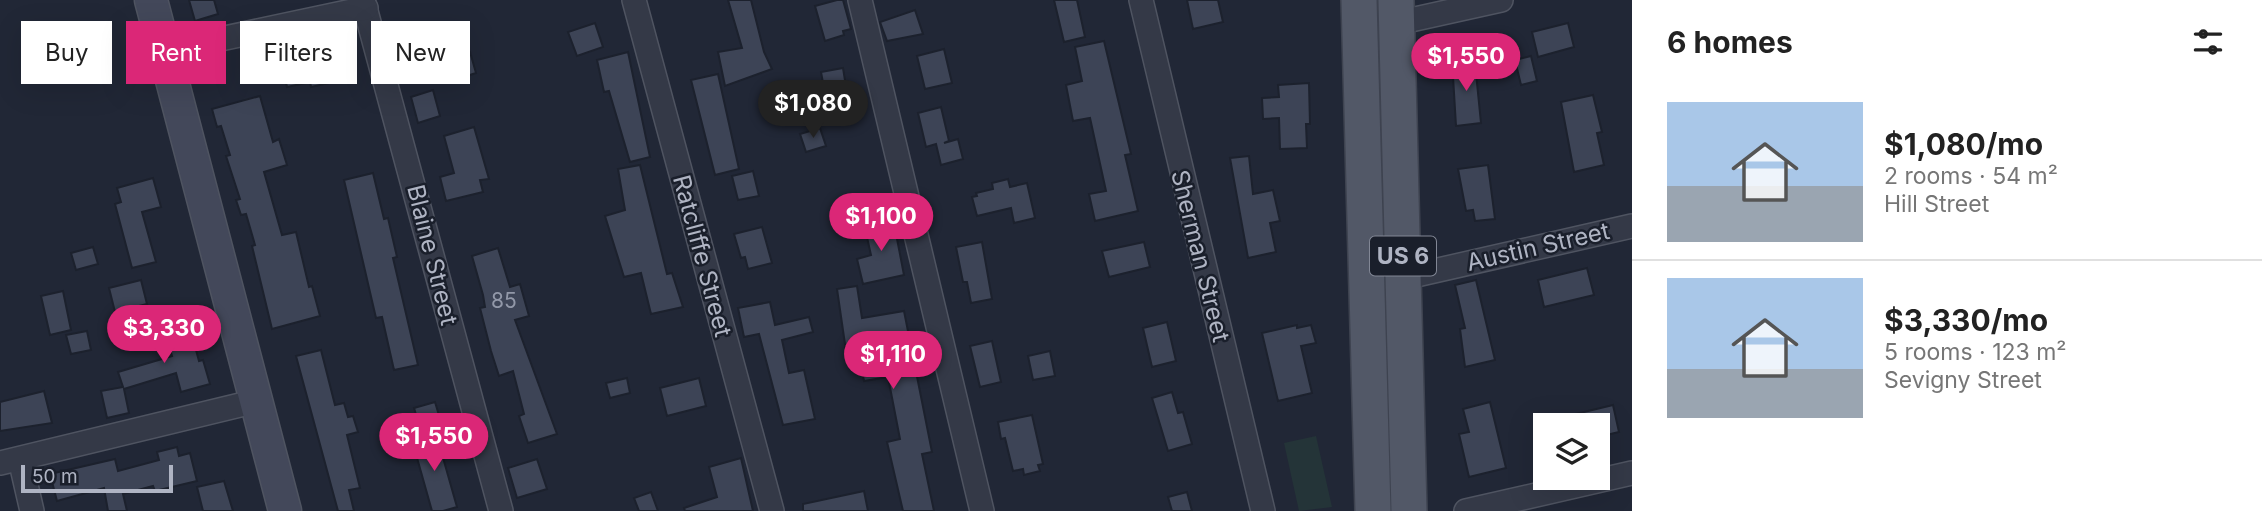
<!DOCTYPE html>
<meta charset="utf-8">
<style>
:root{--surface:#fff;--page:#f6f6f6;--text:#222;--muted:#767676;--line:#e0e0e0;--accent:#db2777}
body{margin:0;font-family:Inter,sans-serif;background:var(--page);color:var(--text);height:100vh;display:flex;flex-direction:column;font-size:26px;white-space:nowrap}
*{box-sizing:border-box;margin:0}
p{font-size:23px;color:var(--muted)}
.icon{flex:none;width:38px;height:38px;fill:none;stroke:currentColor;stroke-width:2;stroke-linecap:round;stroke-linejoin:round}
.map{position:relative;flex:1;overflow:hidden}
.details{display:flex;flex-direction:column;background:var(--surface);width:630px}
.details>*{flex:none}
.hud{position:absolute;left:21px;top:21px;width:665px;height:63px;display:flex;gap:14px}
.fabs{position:absolute;left:1533px;top:413px;display:grid;gap:14px}
.fabs a{display:grid;place-items:center;width:77px;height:77px;border-radius:0px;background:var(--surface);box-shadow:0 7px 28px #0002;font-size:35px}
.scale{position:absolute;left:21px;bottom:18px;width:152px;box-sizing:border-box;padding-left:7px;border:4px solid #afb4c3;border-top:0;font-size:19px;line-height:24px;white-space:nowrap;color:#afb4c3;-webkit-text-stroke:5px #1a1f2b;paint-order:stroke}
.price{position:absolute;translate:-50% -60px;padding:0 16px;border-radius:24px;background:var(--accent);color:#fff;font-size:23px;line-height:46px;filter:drop-shadow(0 2px 4px #0008)}
.price::after{content:'';position:absolute;left:50%;top:42px;width:21px;height:16px;margin-left:-10px;background:inherit;clip-path:polygon(0 0,100% 0,50% 100%)}
.price.on{background:#222;color:#fff}
ul{padding:0;list-style:none}
li{display:flex;align-items:center;gap:21px;height:175px;padding:0 35px}
li+li{border-top:2px solid var(--line)}
li span{display:grid;place-items:center;flex:none;width:196px;height:140px;border-radius:0px;color:#555}
li>.icon{margin-inline-start:auto}
span .icon{width:84px;height:84px;fill:#fffc;stroke-width:1}
li b{font-size:30px}
h2{display:flex;justify-content:space-between;align-items:center;height:84px;padding:0 35px;font-size:30px}
.pill{padding:0 24px;border-radius:0px;background:var(--surface);box-shadow:0 7px 28px #0002;font-size:24px;line-height:63px}
.pill.on{background:var(--accent);color:#fff}
main{display:flex;flex:1;min-height:0}
.map>svg:first-child{display:block}
.green{fill:#243438}
.building{fill:#3d4456;stroke:#1c212d;stroke-width:2}
.lines{fill:none;stroke-linecap:round;stroke-linejoin:round}
.street-casing{stroke:#4f5461;stroke-width:26}
.secondary-casing{stroke:#4f5461;stroke-width:35}
.primary-casing{stroke:#3e4350;stroke-width:38}
.street{stroke:#343947;stroke-width:23}
.secondary{stroke:#43485a;stroke-width:32}
.primary{stroke:#525867;stroke-width:35}
.labels{text-anchor:middle;stroke-width:5;stroke-linejoin:round;paint-order:stroke}
.number-label{font-size:21px;fill:#9298a8}
.shield{fill:#1a1f2b;stroke:#828795;stroke-width:2}
.shield-label{font-size:23px;font-weight:bold;fill:#afb4c3}
.street-label{font-size:24px;fill:#afb4c3;stroke:#1a1f2b}
</style>
<main>
<div class="map">
<svg width="1632" height="511" viewBox="0 0 1632 511">
<rect width="100%" height="100%" fill="#212736"/>
<polygon class="green" points="1316,436 1332,507 1299,511 1284,443"/>
<g class="building">
<polygon points="189,0 214,0 218,14 195,21"/>
<polygon points="728,0 751,0 764,52 772,69 725,86 718,52 742,48"/>
<polygon points="837,0 843,0 851,29 843,31 844,35 825,41 815,6"/>
<polygon points="1054,0 1077,0 1085,37 1064,42"/>
<polygon points="1187,0 1218,0 1223,22 1193,29"/>
<polygon points="915,10 923,34 887,41 880,22"/>
<polygon points="595,23 603,47 577,56 568,32"/>
<polygon points="1568,23 1574,47 1538,57 1532,32"/>
<polygon points="1104,41 1131,154 1125,155 1138,211 1095,221 1089,194 1106,191 1090,118 1073,121 1066,85 1082,81 1075,47"/>
<polygon points="944,49 952,83 925,89 917,56"/>
<polygon points="470,52 476,73 455,80 449,59"/>
<polygon points="628,52 650,157 630,162 609,91 604,92 597,60"/>
<polygon points="337,56 342,80 311,87 310,82 287,87 283,69"/>
<polygon points="1531,56 1537,81 1521,85 1515,60"/>
<polygon points="1470,58 1472,74 1476,73 1481,123 1456,126 1452,60"/>
<polygon points="843,68 851,117 830,121 821,72"/>
<polygon points="718,74 739,169 715,175 691,80"/>
<polygon points="1309,83 1310,124 1306,124 1307,148 1280,149 1279,118 1263,119 1262,98 1279,97 1278,85"/>
<polygon points="433,90 440,116 418,123 411,97"/>
<polygon points="1593,95 1602,132 1597,133 1604,165 1574,172 1561,102"/>
<polygon points="260,96 273,142 279,139 287,165 264,172 282,235 296,232 309,287 312,286 320,316 272,329 252,246 255,245 246,214 241,215 236,200 240,199 226,156 230,155 221,126 217,127 212,109"/>
<polygon points="941,107 949,141 944,143 958,139 963,159 941,165 936,144 926,147 918,113"/>
<polygon points="474,127 489,179 480,180 483,192 446,201 440,177 454,173 444,136"/>
<polygon points="820,128 826,146 806,152 800,134"/>
<polygon points="1249,156 1253,194 1273,190 1280,221 1270,223 1276,252 1248,258 1230,158"/>
<polygon points="640,165 667,274 672,273 683,307 651,314 641,273 624,277 605,216 625,210 618,169"/>
<polygon points="1488,165 1495,219 1475,221 1473,210 1466,211 1458,169"/>
<polygon points="753,171 759,196 738,200 732,176"/>
<polygon points="373,173 384,219 388,218 397,257 393,258 418,365 394,370 382,317 376,318 344,180"/>
<polygon points="153,178 161,207 142,212 156,262 132,268 115,204 121,202 117,188"/>
<polygon points="1008,179 1010,187 1027,183 1035,218 1014,223 1011,208 977,216 972,197 977,196 976,193 993,189 992,183"/>
<polygon points="893,218 904,275 863,284 857,259 871,255 864,224"/>
<polygon points="762,227 772,263 748,269 745,257 741,258 734,234"/>
<polygon points="982,242 992,299 971,303 967,282 963,282 956,247"/>
<polygon points="1144,242 1150,267 1109,277 1102,251"/>
<polygon points="93,247 98,264 76,270 71,253"/>
<polygon points="498,248 510,287 520,284 529,316 515,320 557,434 528,443 519,416 524,414 513,371 499,376 491,351 480,308 485,307 483,295 472,256"/>
<polygon points="1587,268 1594,295 1544,307 1538,280"/>
<polygon points="141,280 147,304 115,312 109,288"/>
<polygon points="1476,280 1495,360 1465,367 1460,329 1465,328 1455,285"/>
<polygon points="857,286 862,318 904,311 932,452 922,454 934,511 903,511 887,442 900,439 888,377 864,381 859,356 847,358 837,289"/>
<polygon points="63,291 71,330 50,335 41,296"/>
<polygon points="770,302 775,325 809,317 813,332 782,340 789,373 804,370 815,419 783,425 759,334 744,337 738,308"/>
<polygon points="193,310 198,326 190,328 199,361 203,360 210,384 181,392 176,373 124,389 129,413 107,418 101,391 123,387 118,372 172,356 161,319"/>
<polygon points="1167,322 1176,361 1152,367 1143,328"/>
<polygon points="1297,325 1297,328 1311,325 1316,343 1301,346 1312,393 1278,401 1262,333"/>
<polygon points="87,331 91,350 71,354 66,335"/>
<polygon points="992,341 1001,382 980,387 970,346"/>
<polygon points="321,350 335,405 344,403 348,417 353,416 358,432 347,435 360,488 349,490 354,511 338,511 296,356"/>
<polygon points="1050,351 1055,376 1033,380 1028,356"/>
<polygon points="627,378 630,393 610,398 606,383"/>
<polygon points="699,378 706,406 667,416 660,388"/>
<polygon points="44,391 52,423 0,431 0,402"/>
<polygon points="1172,392 1178,413 1183,412 1192,444 1168,451 1152,398"/>
<polygon points="435,402 441,422 420,428 414,408"/>
<polygon points="1490,402 1506,468 1469,477 1459,434 1469,432 1463,409"/>
<polygon points="1613,405 1619,432 1598,437 1598,425 1556,425 1555,419"/>
<polygon points="1032,415 1043,464 1038,465 1040,471 1024,475 1023,469 1013,471 1005,438 1001,439 998,422"/>
<polygon points="436,433 457,507 443,511 432,511 412,440"/>
<polygon points="177,447 179,456 190,453 197,481 155,491 153,486 123,494 127,511 108,511 104,488 57,501 50,474 115,459 118,471 159,460 157,452"/>
<polygon points="741,458 753,511 685,511 684,508 717,497 709,467"/>
<polygon points="537,459 547,489 517,498 508,468"/>
<polygon points="224,481 233,511 203,511 197,487"/>
<polygon points="864,491 868,511 803,511 803,504"/>
<polygon points="651,492 658,511 639,511 634,498"/>
<polygon points="1187,492 1192,511 1172,511 1168,497"/>
</g>
<g class="lines">
<g class="street-casing">
<g id="street">
<polyline points="363,0 501,511"/>
<polyline points="634,0 772,511"/>
<polyline points="860,0 982,511"/>
<polyline points="1141,0 1263,511"/>
<polyline points="1397,23 1501,0"/>
<polyline points="164,51 366,8"/>
<polyline points="1403,278 1632,226"/>
<polyline points="20,459 32,511"/>
<polyline points="0,463 257,401"/>
<polyline points="1466,511 1632,473"/>
</g>
</g>
<g class="secondary-casing">
<polyline id="secondary" points="151,0 285,511"/>
</g>
<g class="primary-casing">
<g id="primary">
<polyline points="1359,0 1373,511"/>
<polyline points="1396,0 1409,511"/>
</g>
</g>
<use href="#street" class="street"/>
<use href="#secondary" class="secondary"/>
<use href="#primary" class="primary"/>
</g>
<g class="labels">
<g class="number-label">
<text x="504" y="308">85</text>
</g>
<rect class="shield" x="1370" y="236.5" width="66" height="39" rx="5"/>
<g class="shield-label">
<text x="1403" y="264">US 6</text>
</g>
<g class="street-label">
<text transform="translate(1538 247) rotate(-13)" y="8">Austin Street</text>
<text transform="translate(432 255) rotate(76)" y="8">Blaine Street</text>
<text transform="translate(702 256) rotate(75)" y="8">Ratcliffe Street</text>
<text transform="translate(1200 256) rotate(76)" y="8">Sherman Street</text>
</g>
</g>
</svg>
<div class="fabs">
<a><svg class="icon" aria-label="layers" viewBox="0 0 24 24"><path d="M12 4l9 5-9 5-9-5zM3 14l9 5 9-5"/></svg></a>
</div>
<div class="scale">50 m</div>
<b class="price" style="left:1466px;top:93px">$1,550</b>
<b class="price on" style="left:813px;top:140px">$1,080</b>
<b class="price" style="left:881px;top:253px">$1,100</b>
<b class="price" style="left:164px;top:365px">$3,330</b>
<b class="price" style="left:893px;top:391px">$1,110</b>
<b class="price" style="left:434px;top:473px">$1,550</b>
<div class="hud">
<a class="pill">Buy</a>
<a class="pill on">Rent</a>
<a class="pill">Filters</a>
<a class="pill">New</a>
</div>
</div>
<section class="details">
<h2>6 homes<svg class="icon" aria-label="filters" viewBox="0 0 24 24"><path d="M4 7h16M4 17h16"/><circle cx="9" cy="7" r="2"/><circle cx="15" cy="17" r="2"/></svg></h2>
<ul>
<li><span style="background:linear-gradient(#a9c7e8 60%,#9aa5b1 0)"><svg class="icon" aria-label="home" viewBox="0 0 24 24"><path d="M3 11l9-7 9 7M6 9v11h12V9"/></svg></span><div><b>$1,080/mo</b><p>2 rooms · 54 m²</p><p>Hill Street</p></div></li>
<li><span style="background:linear-gradient(#a9c7e8 65%,#9aa5b1 0)"><svg class="icon" aria-label="home" viewBox="0 0 24 24"><path d="M3 11l9-7 9 7M6 9v11h12V9"/></svg></span><div><b>$3,330/mo</b><p>5 rooms · 123 m²</p><p>Sevigny Street</p></div></li>
</ul>
</section>
</main>
